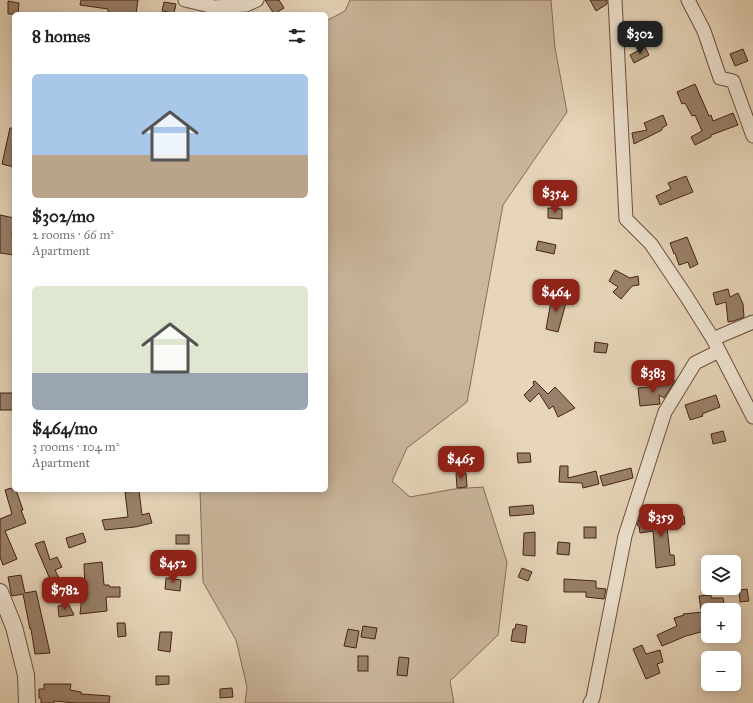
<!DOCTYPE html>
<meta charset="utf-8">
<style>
:root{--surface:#fff;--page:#f2f2f2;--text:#222;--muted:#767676;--accent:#8f2418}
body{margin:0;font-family:"IM FELL Great Primer",serif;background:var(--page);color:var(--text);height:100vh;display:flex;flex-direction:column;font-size:15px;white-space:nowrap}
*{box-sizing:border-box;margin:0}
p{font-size:13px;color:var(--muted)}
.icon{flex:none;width:22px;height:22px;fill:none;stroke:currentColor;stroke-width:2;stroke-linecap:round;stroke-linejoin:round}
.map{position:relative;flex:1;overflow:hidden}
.drawer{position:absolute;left:12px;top:12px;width:316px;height:480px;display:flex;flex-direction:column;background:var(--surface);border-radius:6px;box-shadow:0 2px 10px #0003}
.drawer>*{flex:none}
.controls{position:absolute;left:701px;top:555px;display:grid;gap:8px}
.controls a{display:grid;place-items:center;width:40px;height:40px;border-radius:6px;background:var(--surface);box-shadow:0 2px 10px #0003;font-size:20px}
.price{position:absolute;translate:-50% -34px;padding:0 9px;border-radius:8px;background:var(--accent);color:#fff;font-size:13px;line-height:26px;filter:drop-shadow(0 1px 2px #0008)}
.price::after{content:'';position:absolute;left:50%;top:24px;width:12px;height:9px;margin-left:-6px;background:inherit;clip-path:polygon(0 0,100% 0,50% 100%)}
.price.current{background:#222;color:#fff}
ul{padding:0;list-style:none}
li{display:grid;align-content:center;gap:8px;height:212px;padding:0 20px}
li span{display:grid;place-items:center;height:124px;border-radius:6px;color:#555}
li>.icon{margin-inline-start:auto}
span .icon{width:72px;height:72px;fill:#fffc;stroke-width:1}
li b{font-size:17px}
h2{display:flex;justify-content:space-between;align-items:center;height:48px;padding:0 20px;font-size:17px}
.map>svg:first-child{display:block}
.green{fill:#cbb79e;stroke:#886c59}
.building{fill:#99806a;stroke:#452214}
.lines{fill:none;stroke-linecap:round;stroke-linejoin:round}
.minor-casing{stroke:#6e4f3e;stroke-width:15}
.tertiary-casing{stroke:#6e4f3e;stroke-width:18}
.minor{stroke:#efe4d2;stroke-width:13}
.tertiary{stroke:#efe4d2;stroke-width:16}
</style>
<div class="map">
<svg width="753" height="703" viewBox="0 0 753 703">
<rect width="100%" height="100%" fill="#e7d6ba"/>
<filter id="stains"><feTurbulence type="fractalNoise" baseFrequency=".005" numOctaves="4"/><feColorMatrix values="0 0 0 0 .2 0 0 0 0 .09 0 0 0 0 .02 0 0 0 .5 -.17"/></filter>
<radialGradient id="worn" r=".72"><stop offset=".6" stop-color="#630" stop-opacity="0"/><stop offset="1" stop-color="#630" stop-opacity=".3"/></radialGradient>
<polygon class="green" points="350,0 551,0 555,48 567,112 503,205 467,402 407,448 392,481 410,497 454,489 483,487 507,562 498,635 450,681 454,703 245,703 247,687 236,640 203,582 200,490 326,490 326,21 345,11"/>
<g class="building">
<polygon points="81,0 138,0 136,14 108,13 108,9 80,5"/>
<polygon points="265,0 279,0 284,8 274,14"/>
<polygon points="590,0 607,0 607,4 596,11"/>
<polygon points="8,1 19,3 18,14 8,14"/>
<polygon points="164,2 176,4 174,13 162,11"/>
<polygon points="645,47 649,55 634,63 630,55"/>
<polygon points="743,49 748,61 735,66 730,54"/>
<polygon points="695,84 709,116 711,115 713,121 733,113 738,125 711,135 711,137 695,145 691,137 702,131 695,115 692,116 685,103 682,104 677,92"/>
<polygon points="663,115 667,125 662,128 662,130 634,144 632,133 647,130 644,123"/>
<polygon points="10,128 14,128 14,167 2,164"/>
<polygon points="686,176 693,192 660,205 656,196 671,189 668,183"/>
<polygon points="548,208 562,209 562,219 548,218"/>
<polygon points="0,215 14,218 12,236 14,236 14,255 0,253"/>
<polygon points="687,237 698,264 690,268 688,262 679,265 675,253 674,254 670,243"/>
<polygon points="538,241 556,245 554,254 536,250"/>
<polygon points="615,270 630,278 638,276 639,285 632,286 621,299 613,292 618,287 609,281"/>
<polygon points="561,284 570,285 569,296 560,295"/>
<polygon points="728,289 730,297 738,293 743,304 744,317 734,321 728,322 726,302 716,305 713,293"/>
<polygon points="552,296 567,299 558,332 546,329"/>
<polygon points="595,342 608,344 606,353 594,352"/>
<polygon points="672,380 675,381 664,398 659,395 660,404 640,406 638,388 669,385"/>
<polygon points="535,381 548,394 555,387 575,408 558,417 553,406 549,409 539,393 530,402 524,395 534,385 533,382"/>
<rect x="0" y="393" width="14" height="17"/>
<polygon points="716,395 720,407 702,414 703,416 690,420 685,405"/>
<polygon points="723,431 726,441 713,444 711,434"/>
<polygon points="517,453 530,453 531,462 518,463"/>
<polygon points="560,466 568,466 568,478 596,471 599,484 583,488 582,483 559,482"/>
<polygon points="631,468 633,478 603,486 600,476"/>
<polygon points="456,473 466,473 467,487 457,488"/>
<polygon points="11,488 12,490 16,490 23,510 21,510 26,523 5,531 17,559 3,565 0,557 0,519 12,514 5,490"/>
<polygon points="139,491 142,515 149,513 152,523 135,527 105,530 102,520 128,517 125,492"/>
<polygon points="533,505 534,514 510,516 509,507"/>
<polygon points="641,513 645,514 643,522 684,516 685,524 667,527 670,555 674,555 675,565 656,568 653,531 640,533 639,526 637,525"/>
<rect x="584" y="527" width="12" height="11"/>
<polygon points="535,532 535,556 523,555 524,533"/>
<polygon points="83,533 86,542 69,548 66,538"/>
<rect x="176" y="535" width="13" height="9"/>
<polygon points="44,541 50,560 57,557 62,567 55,570 60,580 52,584 35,544"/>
<polygon points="558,542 570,543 569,555 557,554"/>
<polygon points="102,562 104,585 109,585 110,587 120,587 120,597 106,597 107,611 80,614 83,587 85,588 84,564"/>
<polygon points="522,568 532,572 528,581 518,577"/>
<polygon points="21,575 25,593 36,591 50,653 35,654 31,629 30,629 23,594 12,596 11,593 8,577"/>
<polygon points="166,578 181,580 180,591 165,589"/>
<polygon points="564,579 596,581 596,588 606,589 604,599 586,597 586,592 564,592"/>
<polygon points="747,589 749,601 740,602 739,590"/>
<polygon points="711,595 711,598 723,598 725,610 701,610 699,596"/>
<polygon points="69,605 74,615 59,617 58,606"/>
<polygon points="703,612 708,630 686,636 662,646 657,635 677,626 674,618 684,615 683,614"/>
<polygon points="117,623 125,623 126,636 118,637"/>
<polygon points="516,624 527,626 525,643 511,641 513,629 515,629"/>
<polygon points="363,626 377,628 375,639 361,637"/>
<polygon points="348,629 359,631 356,648 344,646"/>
<polygon points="160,632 172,632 170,652 158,650"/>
<polygon points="642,645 646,654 660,650 663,662 657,664 660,673 646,679 633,649"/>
<rect x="358" y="656" width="10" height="15"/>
<polygon points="399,657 409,658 407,676 397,675"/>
<polygon points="156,676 169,676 169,684 156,685"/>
<polygon points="44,684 71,684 70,690 81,692 81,694 110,696 109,703 76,703 54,701 54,703 41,703 41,698 39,698 39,689 44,689"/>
<polygon points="232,688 233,697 220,698 220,689"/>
</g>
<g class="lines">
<g class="minor-casing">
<g id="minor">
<polyline points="185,0 214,7 246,5 257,0"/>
<polyline points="615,0 626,219 651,244 686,296 713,339 753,417"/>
<polyline points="688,0 704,31 720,78 733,81 753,136"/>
<polyline points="713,339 753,322"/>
<polyline points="590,703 593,698 625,536 665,412 695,363 719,351"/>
</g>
</g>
<g class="tertiary-casing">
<polyline id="tertiary" points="0,592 14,627 26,675 27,703"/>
</g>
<use href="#minor" class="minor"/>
<use href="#tertiary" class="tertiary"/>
</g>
<rect width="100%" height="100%" filter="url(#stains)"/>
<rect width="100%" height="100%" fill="url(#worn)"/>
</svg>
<div class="controls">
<a><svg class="icon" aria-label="layers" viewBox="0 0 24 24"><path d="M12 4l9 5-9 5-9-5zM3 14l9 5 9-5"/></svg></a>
<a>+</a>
<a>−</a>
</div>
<b class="price current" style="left:640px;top:55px">$302</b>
<b class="price" style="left:555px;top:214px">$354</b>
<b class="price" style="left:556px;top:313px">$464</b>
<b class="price" style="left:653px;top:394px">$383</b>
<b class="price" style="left:461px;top:480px">$465</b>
<b class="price" style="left:661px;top:538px">$359</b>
<b class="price" style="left:173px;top:584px">$452</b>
<b class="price" style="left:65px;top:611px">$782</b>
<section class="drawer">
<h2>8 homes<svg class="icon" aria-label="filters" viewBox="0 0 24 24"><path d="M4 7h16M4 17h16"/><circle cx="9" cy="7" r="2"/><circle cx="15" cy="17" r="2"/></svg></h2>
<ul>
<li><span style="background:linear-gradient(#a9c7e8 65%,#b9a48a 0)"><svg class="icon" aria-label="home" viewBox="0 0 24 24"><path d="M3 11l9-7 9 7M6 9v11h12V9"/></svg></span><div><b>$302/mo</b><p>2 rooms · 66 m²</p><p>Apartment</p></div></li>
<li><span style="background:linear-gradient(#dfe7d0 70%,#9aa5b1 0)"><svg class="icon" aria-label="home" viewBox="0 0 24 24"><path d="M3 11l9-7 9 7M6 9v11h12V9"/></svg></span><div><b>$464/mo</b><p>3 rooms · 104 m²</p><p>Apartment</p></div></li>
</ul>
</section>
</div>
